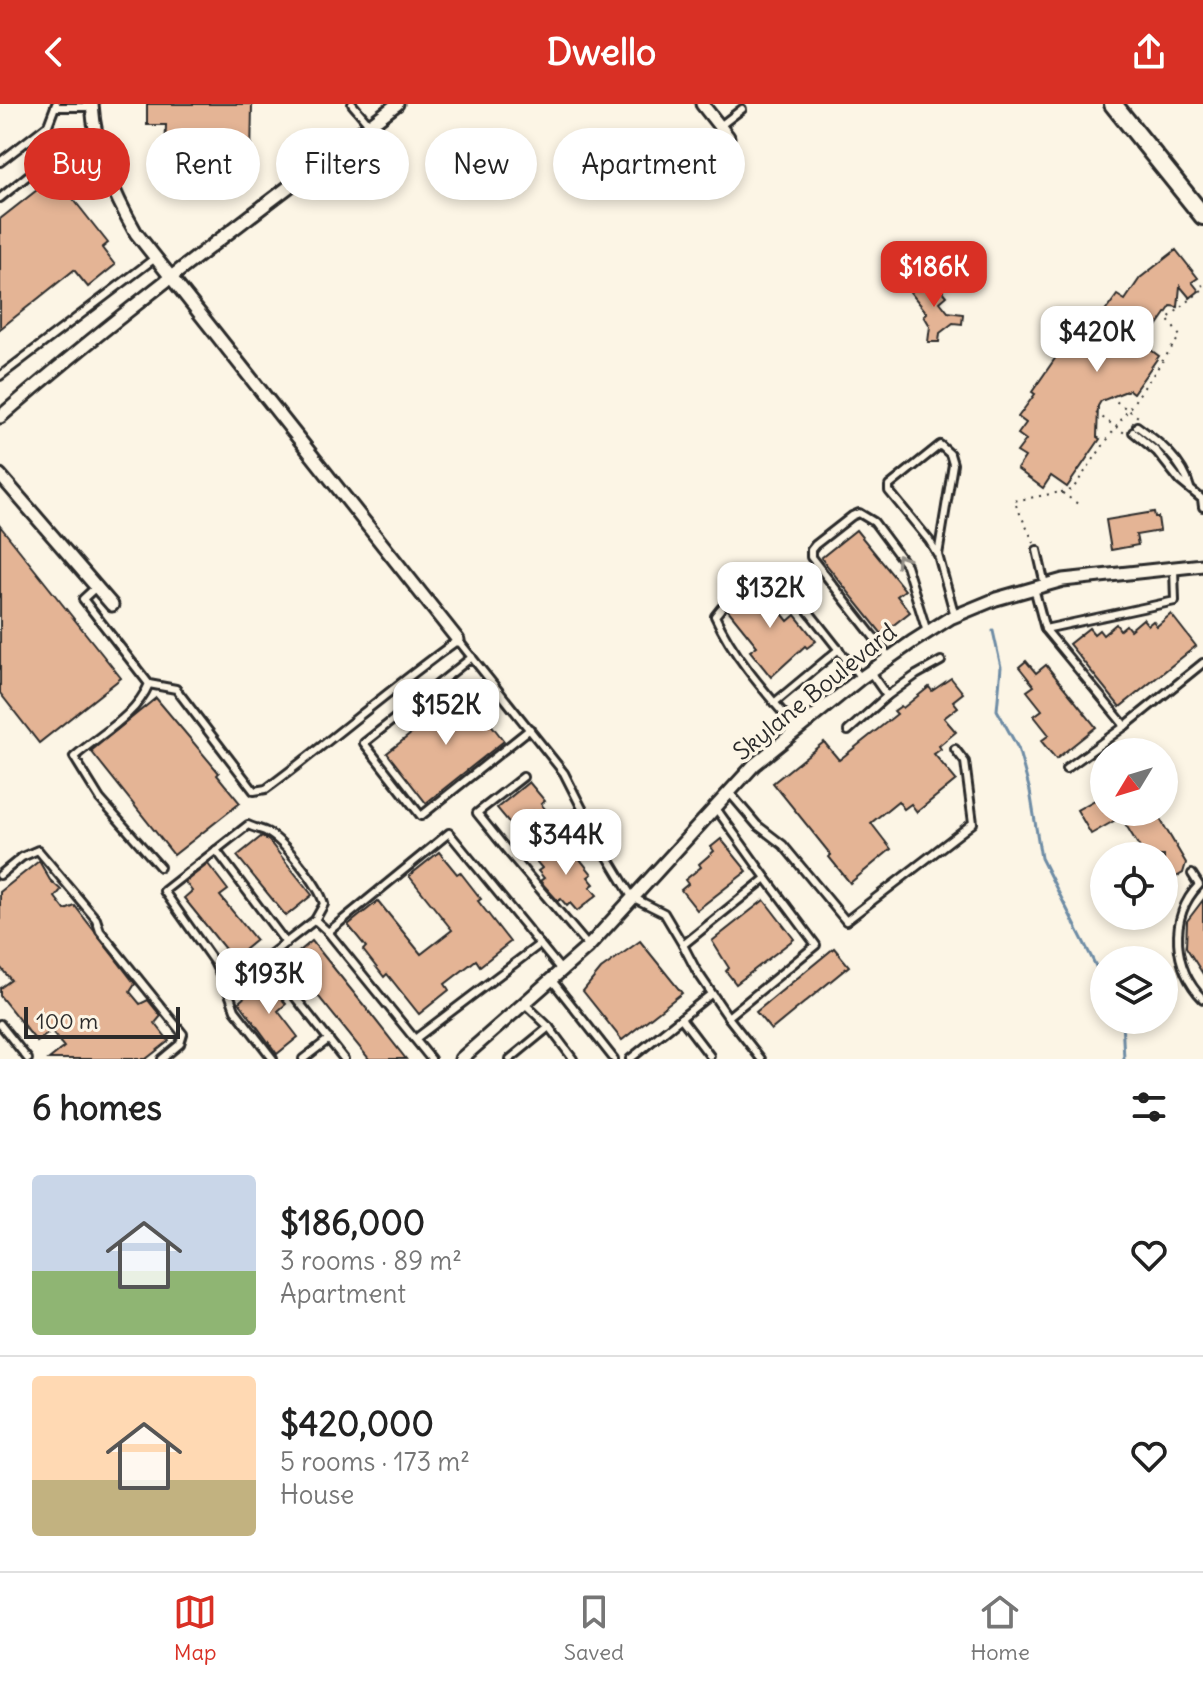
<!DOCTYPE html>
<meta charset="utf-8">
<style>
:root{--surface:#fff;--page:#f6f6f6;--text:#222;--muted:#767676;--line:#e0e0e0;--accent:#d93025}
body{margin:0;font-family:Delius,sans-serif;background:var(--page);color:var(--text);height:100vh;display:flex;flex-direction:column;font-size:30px;white-space:nowrap}
*{box-sizing:border-box;margin:0}
p{font-size:26px;color:var(--muted)}
.icon{flex:none;width:44px;height:44px;fill:none;stroke:currentColor;stroke-width:2;stroke-linecap:round;stroke-linejoin:round}
.map{position:relative;height:955px;overflow:hidden}
.details{display:flex;flex-direction:column;background:var(--surface);flex:1}
.details>*{flex:none}
.banner{position:absolute;left:24px;top:24px;width:800px;height:72px;display:flex;gap:16px}
.needle{width:52px;rotate:232deg}
.buttons{position:absolute;left:1090px;top:634px;display:grid;gap:16px}
.buttons a{display:grid;place-items:center;width:88px;height:88px;border-radius:50%;background:var(--surface);box-shadow:0 4px 12px #0003;font-size:40px}
.scale{position:absolute;left:24px;bottom:20px;width:156px;box-sizing:border-box;padding-left:8px;border:4px solid #2b2b2b;border-top:0;font-size:22px;line-height:28px;white-space:nowrap;color:#2b2b2b;-webkit-text-stroke:6px #fcf5e5;paint-order:stroke}
.price{position:absolute;translate:-50% -68px;padding:0 18px;border-radius:16px;background:#fff;color:#222;font-size:26px;line-height:52px;filter:drop-shadow(0 2px 4px #0008)}
.price::after{content:'';position:absolute;left:50%;top:48px;width:24px;height:18px;margin-left:-12px;background:inherit;clip-path:polygon(0 0,100% 0,50% 100%)}
.price.on{background:var(--accent);color:#fff}
ul{padding:0;list-style:none}
li{display:flex;align-items:center;gap:24px;height:200px;padding:0 32px}
li+li{border-top:2px solid var(--line)}
li span{display:grid;place-items:center;flex:none;width:224px;height:160px;border-radius:8px;color:#555}
li>.icon{margin-inline-start:auto}
span .icon{width:96px;height:96px;fill:#fffc;stroke-width:1}
li b{font-size:34px}
h2{display:flex;justify-content:space-between;align-items:center;height:96px;padding:0 32px;font-size:34px}
.chip{padding:0 28px;border-radius:36px;background:var(--surface);box-shadow:0 4px 12px #0003;font-size:28px;line-height:72px}
.chip.on{background:var(--accent);color:#fff}
header{display:flex;justify-content:space-between;align-items:center;height:104px;padding:0 32px;background:var(--accent);color:#fff;font-size:36px;font-weight:800}
.dock{display:flex;justify-content:space-around;align-items:center;height:112px;border-top:2px solid var(--line);background:var(--surface);font-size:22px;color:var(--muted)}
.dock a{display:grid;justify-items:center;gap:4px}
.dock .on{color:var(--accent)}
.map>svg:first-child{display:block}
.lines{fill:none;stroke-linecap:round;stroke-linejoin:round}
.stream{stroke:#6e8ca5;stroke-width:3}
.building{fill:#e4b495;stroke:#2b2b2b;stroke-width:2}
.lane-casing{stroke:#2b2b2b;stroke-width:12}
.street-casing{stroke:#2b2b2b;stroke-width:17}
.secondary-casing{stroke:#2b2b2b;stroke-width:22}
.path{stroke:#2b2b2b;stroke-width:2;stroke-dasharray:2 6;stroke-linecap:butt}
.lane{stroke:#fcf5e5;stroke-width:6}
.street{stroke:#fcf5e5;stroke-width:11}
.secondary{stroke:#fcf5e5;stroke-width:16}
.oneway{stroke:#949088}
.labels{text-anchor:middle;stroke-width:7;stroke-linejoin:round;paint-order:stroke}
.street-label{font-size:24px;fill:#2b2b2b;stroke:#fcf5e5}
</style>
<header><svg class="icon" aria-label="back" viewBox="0 0 24 24"><path d="M15 5l-7 7 7 7"/></svg>Dwello<svg class="icon" aria-label="share" viewBox="0 0 24 24"><path d="M12 15V3M7 8l5-5 5 5M5 13v7h14v-7"/></svg></header>
<div class="map">
<svg width="1203" height="955" viewBox="0 0 1203 955">
<rect width="100%" height="100%" fill="#fcf5e5"/>
<filter id="ink" filterUnits="userSpaceOnUse"><feTurbulence type="fractalNoise" baseFrequency=".0125" numOctaves="2"/><feDisplacementMap in="SourceGraphic" scale="16" xChannelSelector="R" yChannelSelector="G"/><feConvolveMatrix kernelMatrix="1 2 1 2 8 2 1 2 1" color-interpolation-filters="sRGB"/></filter>
<g filter="url(#ink)">
<g class="lines">
<g class="stream">
<polyline points="993,527 1001,563 997,606 1018,644 1030,687 1041,754 1104,878"/>
<polyline points="1122,916 1124,955"/>
</g>
</g>
<g class="building">
<polygon points="147,0 252,0 251,56 220,82 164,81 166,21 147,21"/>
<polygon points="55,72 108,139 102,144 115,161 88,183 74,166 0,225 0,115"/>
<polygon points="1176,146 1198,174 1192,178 1199,187 1190,194 1180,182 1178,203 1171,202 1144,241 1159,252 1133,289 1129,286 1101,297 1098,302 1097,333 1100,335 1067,383 1051,372 1043,384 1017,365 1025,353 1017,348 1026,336 1018,330 1026,319 1018,313 1035,290 1032,288 1065,240 1068,243 1085,219 1093,224 1117,191 1125,196 1140,174"/>
<polygon points="933,175 947,192 940,198 948,208 963,210 962,220 953,219 940,229 939,238 928,238 930,222 924,212 927,209 906,183 913,177 920,186"/>
<polygon points="1154,408 1155,413 1158,413 1160,427 1136,431 1138,441 1111,446 1106,416"/>
<polygon points="0,422 121,574 39,639 0,589"/>
<polygon points="856,426 905,486 897,492 910,508 882,530 821,454"/>
<polygon points="758,480 788,517 795,511 816,537 807,544 805,542 771,573 750,547 757,542 728,506"/>
<polygon points="1171,510 1196,542 1120,603 1069,540 1089,524 1094,530 1099,526 1103,531 1116,520 1120,526 1126,521 1130,526 1143,515 1148,521 1153,517 1157,522"/>
<polygon points="1026,557 1036,569 1046,561 1096,623 1056,655 1041,637 1049,631 1034,612 1042,606 1027,587 1034,582 1019,563"/>
<polygon points="951,574 963,589 953,597 958,603 944,614 956,628 939,642 941,645 934,650 956,676 917,708 911,700 904,705 898,697 871,719 891,745 850,779 829,753 831,751 773,679 824,638 839,656 897,610 894,607 901,602 903,604 929,583 932,587"/>
<polygon points="465,587 504,637 426,699 387,649"/>
<polygon points="156,594 219,669 217,671 240,699 174,751 91,647"/>
<polygon points="529,678 545,697 541,700 545,705 537,712 533,707 513,723 497,704"/>
<polygon points="1104,691 1104,708 1156,708 1186,759 1183,769 1164,780 1164,752 1145,752 1121,713 1091,730 1077,706"/>
<polygon points="262,732 269,737 312,791 286,812 237,752"/>
<polygon points="721,735 747,767 697,806 681,786 688,780 685,776 701,763 699,760 714,747 711,743"/>
<polygon points="555,740 562,748 566,745 572,752 575,749 592,770 588,773 594,780 590,783 597,791 577,807 570,799 567,802 561,795 558,797 540,777 544,774 538,767 542,764 535,756"/>
<polygon points="439,748 457,770 460,768 481,795 478,797 510,838 480,862 476,856 445,880 449,886 419,910 387,870 384,873 363,846 366,843 348,821 378,797 421,850 452,826 409,772"/>
<polygon points="39,757 50,776 61,786 55,793 65,806 75,802 135,880 130,888 140,900 148,896 161,912 155,919 169,937 146,955 49,955 64,943 51,927 37,938 0,892 0,884 11,876 0,863 0,788"/>
<polygon points="208,760 228,786 220,792 256,836 233,855 184,794 192,787 185,778"/>
<polygon points="764,796 794,835 736,880 726,867 729,864 712,837"/>
<polygon points="1203,796 1203,870 1186,843 1187,817"/>
<polygon points="312,837 370,909 406,955 369,955 289,856"/>
<polygon points="640,837 682,889 622,936 583,887 601,865"/>
<polygon points="834,844 849,862 771,926 756,908"/>
<polygon points="265,875 286,900 278,907 298,933 277,950 239,898"/>
</g>
<g class="lines">
<g class="lane-casing">
<g id="lane">
<polyline points="352,0 370,21"/>
<polyline points="57,3 92,3"/>
<polyline points="720,22 742,5"/>
<polyline points="0,58 48,21 56,0"/>
<polyline points="0,94 36,65 57,58 101,51"/>
<polyline points="0,272 155,154"/>
<path d="M1137,322c22,16 46,35 53,62"/>
<polyline points="1133,328 1157,348 1180,377 1202,395 1203,403"/>
<polyline points="1037,446 1045,481"/>
<polyline points="938,451 953,360 950,350 940,341 889,382 889,387 929,436 938,451 955,512"/>
<path d="M96,483l-13,12 66,85 27,5 78,102 12,-2c65,-48 126,-102 192,-149l106,133 36,71 32,53 32,16 19,32 83,-67 -51,-71"/>
<polyline points="1034,484 1045,525 1175,497 1174,464"/>
<polyline points="1045,525 1125,622 1066,665"/>
<polyline points="472,553 364,639 421,712 530,625"/>
<polyline points="890,554 811,453 811,446 815,441 852,412 859,409 874,418 906,461 927,528"/>
<polyline points="870,568 887,592 916,571 941,557"/>
<path d="M149,580c-14,33 -49,50 -75,73l26,42 60,68"/>
<polyline points="774,599 839,545"/>
<polyline points="1125,622 1203,559"/>
<path d="M797,625c-30,-35 -63,-71 -82,-113 9,-12 41,-46 57,-43 1,0 10,6 11,6l78,99"/>
<polyline points="848,627 887,592"/>
<polyline points="523,673 477,709 510,750 550,719 584,707"/>
<polyline points="729,688 757,721 783,741 846,817 973,719 965,658 955,645"/>
<polyline points="216,746 286,839"/>
<polyline points="510,750 588,842"/>
<path d="M1192,770l7,11c-31,32 -26,84 4,114"/>
<polyline points="0,771 22,753 38,746 96,815 100,827 183,930 180,940 162,955"/>
<polyline points="683,841 696,866 728,913 816,841 766,774"/>
<polyline points="265,855 344,955"/>
<polyline points="551,875 614,955"/>
<path d="M227,884l-13,-26 -50,-71 84,-66c6,3 13,4 19,7 17,9 52,53 57,72l-9,16"/>
<polyline points="524,899 549,923 573,955"/>
<polyline points="728,913 761,955"/>
<polyline points="681,914 710,952"/>
<polyline points="0,920 28,955"/>
<polyline points="415,935 540,840"/>
<polyline points="273,955 235,906 227,884 315,816 328,828"/>
<polyline points="303,955 329,935"/>
<polyline points="431,955 328,828 449,729 561,866"/>
<polyline points="510,955 549,923"/>
<polyline points="630,955 711,890"/>
</g>
</g>
<g class="street-casing">
<g id="street">
<path d="M92,0c3,47 21,89 44,129l322,407"/>
<polyline points="702,0 728,33"/>
<path d="M0,313c127,-111 264,-210 397,-313"/>
<polyline points="0,371 112,501"/>
<polyline points="461,955 588,843 754,661 861,574 912,538 950,514 996,495 1063,476 1203,461"/>
</g>
</g>
<g class="secondary-casing">
<polyline id="secondary" points="1113,0 1203,112"/>
</g>
<g class="path">
<polyline points="1110,293 1141,315"/>
<polyline points="1096,309 1126,330"/>
<polyline points="1061,388 1072,386 1180,232 1167,215 1203,185 1201,182 1203,181"/>
<polyline points="1034,439 1014,397 1061,388 1078,400"/>
</g>
<use href="#lane" class="lane"/>
<use href="#street" class="street"/>
<use href="#secondary" class="secondary"/>
</g>
<defs><path id="oneway-chevron" d="M-2-3.5L2.5 0L-2 3.5" fill="none" stroke-width="1.6" stroke-linecap="round" stroke-linejoin="round" transform="scale(2)"/></defs>
<use class="oneway" href="#oneway-chevron" transform="translate(901 456) rotate(-124)"/>
</g>
<g class="labels">
<g class="street-label">
<text transform="translate(815 588) rotate(-39)" y="8">Skylane Boulevard</text>
</g>
</g>
</svg>
<div class="buttons">
<a><svg class="needle" viewBox="-14 -14 28 28"><path d="M0-13l5 13h-10z" fill="#e53935"/><path d="M0 13l5-13h-10z" fill="#767676"/></svg></a>
<a><svg class="icon" aria-label="locate" viewBox="0 0 24 24"><circle cx="12" cy="12" r="6"/><path d="M12 2v4M12 18v4M2 12h4M18 12h4"/></svg></a>
<a><svg class="icon" aria-label="layers" viewBox="0 0 24 24"><path d="M12 4l9 5-9 5-9-5zM3 14l9 5 9-5"/></svg></a>
</div>
<div class="scale">100 m</div>
<b class="price on" style="left:934px;top:205px">$186K</b>
<b class="price" style="left:1097px;top:270px">$420K</b>
<b class="price" style="left:770px;top:526px">$132K</b>
<b class="price" style="left:446px;top:643px">$152K</b>
<b class="price" style="left:566px;top:773px">$344K</b>
<b class="price" style="left:269px;top:912px">$193K</b>
<div class="banner">
<a class="chip on">Buy</a>
<a class="chip">Rent</a>
<a class="chip">Filters</a>
<a class="chip">New</a>
<a class="chip">Apartment</a>
</div>
</div>
<section class="details">
<h2>6 homes<svg class="icon" aria-label="filters" viewBox="0 0 24 24"><path d="M4 7h16M4 17h16"/><circle cx="9" cy="7" r="2"/><circle cx="15" cy="17" r="2"/></svg></h2>
<ul>
<li><span style="background:linear-gradient(#c9d6e8 60%,#8fb573 0)"><svg class="icon" aria-label="home" viewBox="0 0 24 24"><path d="M3 11l9-7 9 7M6 9v11h12V9"/></svg></span><div><b>$186,000</b><p>3 rooms · 89 m²</p><p>Apartment</p></div><svg class="icon" aria-label="heart" viewBox="0 0 24 24"><path d="M12 20l-8-8c-3-5 5-10 8-4 3-6 11-1 8 4z"/></svg></li>
<li><span style="background:linear-gradient(#ffd9b3 65%,#c2b280 0)"><svg class="icon" aria-label="home" viewBox="0 0 24 24"><path d="M3 11l9-7 9 7M6 9v11h12V9"/></svg></span><div><b>$420,000</b><p>5 rooms · 173 m²</p><p>House</p></div><svg class="icon" aria-label="heart" viewBox="0 0 24 24"><path d="M12 20l-8-8c-3-5 5-10 8-4 3-6 11-1 8 4z"/></svg></li>
</ul>
</section>
<nav class="dock">
<a class="on"><svg class="icon" aria-label="map" viewBox="0 0 24 24"><path d="M3 6l6-2 6 2 6-2v14l-6 2-6-2-6 2zM9 4v14M15 6v14"/></svg>Map</a>
<a><svg class="icon" aria-label="saved" viewBox="0 0 24 24"><path d="M7 4h10v16l-5-4-5 4z"/></svg>Saved</a>
<a><svg class="icon" aria-label="home" viewBox="0 0 24 24"><path d="M3 11l9-7 9 7M6 9v11h12V9"/></svg>Home</a>
</nav>
